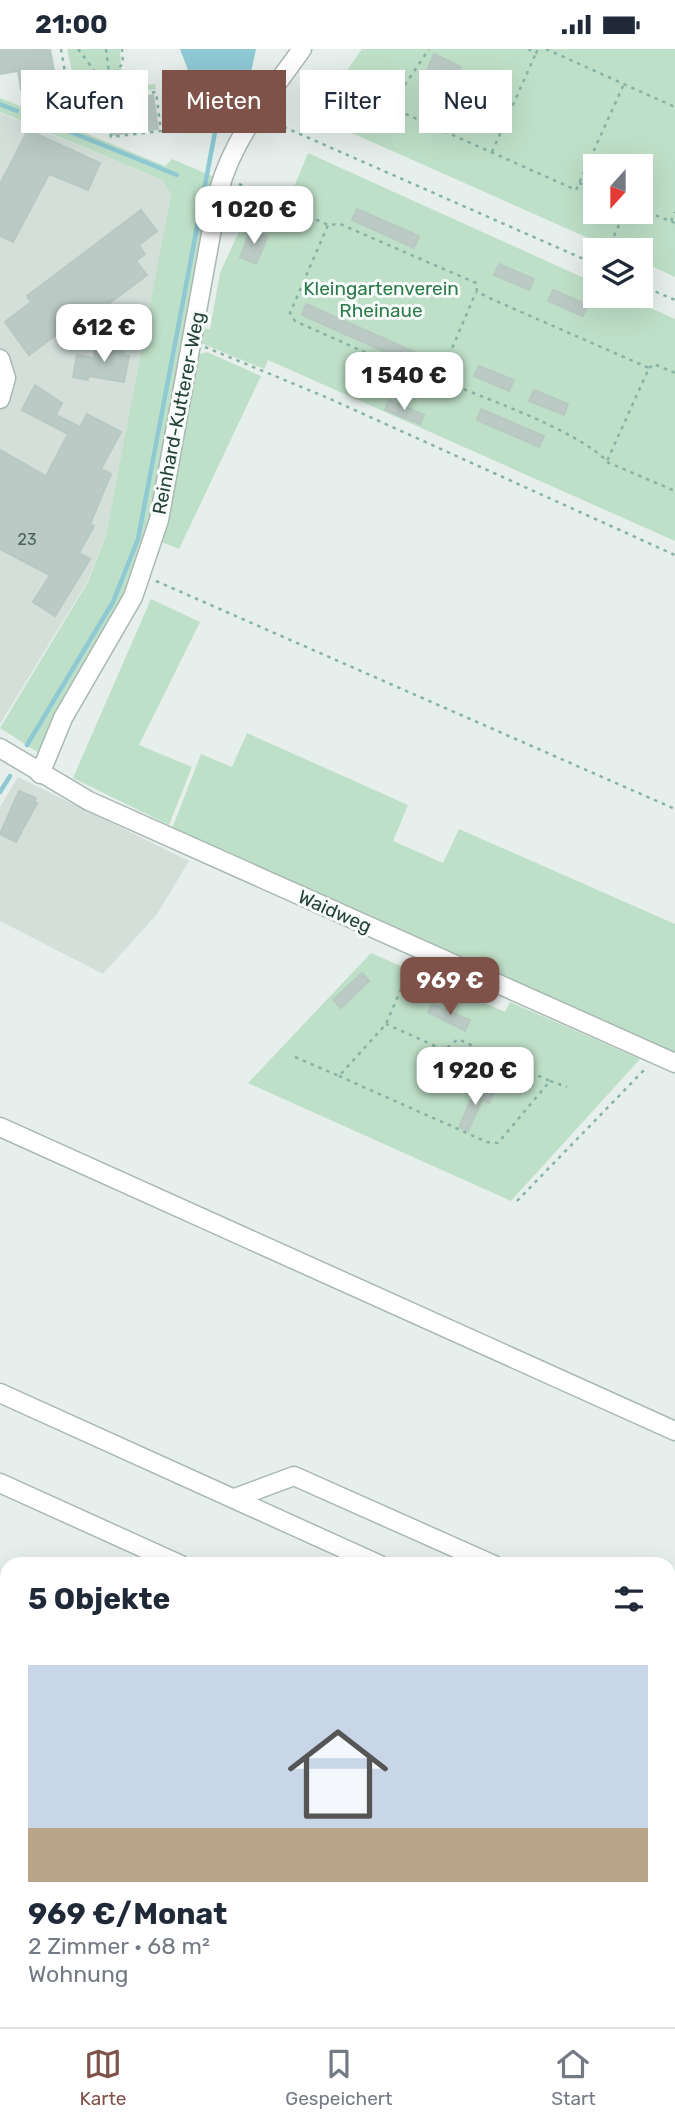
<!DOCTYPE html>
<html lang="de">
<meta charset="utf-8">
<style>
:root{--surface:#fff;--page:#f2f2f3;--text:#1f2937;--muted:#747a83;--line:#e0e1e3;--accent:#7f5249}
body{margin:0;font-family:Rubik,sans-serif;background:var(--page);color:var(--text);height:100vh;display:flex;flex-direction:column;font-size:26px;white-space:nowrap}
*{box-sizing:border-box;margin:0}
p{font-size:23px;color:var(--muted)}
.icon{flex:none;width:38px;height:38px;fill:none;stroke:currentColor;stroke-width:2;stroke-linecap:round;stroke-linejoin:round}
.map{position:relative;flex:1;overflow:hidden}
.sheet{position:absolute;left:0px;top:1508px;width:676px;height:471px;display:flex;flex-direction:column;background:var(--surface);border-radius:21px 21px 0 0;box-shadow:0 7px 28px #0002}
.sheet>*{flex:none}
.top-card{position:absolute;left:21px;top:21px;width:634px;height:63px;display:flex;gap:14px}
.needle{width:46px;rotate:201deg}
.controls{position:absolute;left:583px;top:105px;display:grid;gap:14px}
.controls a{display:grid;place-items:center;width:70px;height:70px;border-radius:0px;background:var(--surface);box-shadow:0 7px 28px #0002;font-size:35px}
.price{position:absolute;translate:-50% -60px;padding:0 16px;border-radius:14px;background:#fff;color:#222;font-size:23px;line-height:46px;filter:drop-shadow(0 2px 4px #0008)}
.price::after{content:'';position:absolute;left:50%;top:42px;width:21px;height:16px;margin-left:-10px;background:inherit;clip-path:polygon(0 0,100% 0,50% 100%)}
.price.current{background:var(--accent);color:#fff}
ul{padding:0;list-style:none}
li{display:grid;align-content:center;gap:14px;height:371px;padding:0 28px}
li+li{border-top:2px solid var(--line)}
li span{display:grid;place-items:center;height:217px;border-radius:0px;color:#555}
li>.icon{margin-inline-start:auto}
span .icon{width:126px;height:126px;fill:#fffc;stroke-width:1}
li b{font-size:30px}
h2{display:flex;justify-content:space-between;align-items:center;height:84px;padding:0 28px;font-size:30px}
.chip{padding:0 24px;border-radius:0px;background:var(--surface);box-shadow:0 7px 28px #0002;font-size:24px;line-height:63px}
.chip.current{background:var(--accent);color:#fff}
.status{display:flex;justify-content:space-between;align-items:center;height:49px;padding:0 35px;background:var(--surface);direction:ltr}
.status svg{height:19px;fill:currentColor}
.tab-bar{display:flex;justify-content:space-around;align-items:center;height:98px;border-top:2px solid var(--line);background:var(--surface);font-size:19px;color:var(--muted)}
.tab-bar a{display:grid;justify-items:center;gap:4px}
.tab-bar .current{color:var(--accent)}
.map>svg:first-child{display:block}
.built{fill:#d4dfda}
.green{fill:#bfe0c8;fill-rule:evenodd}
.water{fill:#8ec9d4}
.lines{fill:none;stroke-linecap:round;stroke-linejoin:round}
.stream{stroke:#8ec9d4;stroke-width:4.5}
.building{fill:#bbcac4;stroke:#b8c9c2;stroke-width:2}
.minor-casing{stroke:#a8b8b2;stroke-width:21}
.path{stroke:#86b3a5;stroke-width:2.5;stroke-dasharray:3.5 5;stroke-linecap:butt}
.minor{stroke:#fff;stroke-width:18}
.labels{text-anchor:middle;stroke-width:6;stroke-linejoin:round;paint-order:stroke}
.number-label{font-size:16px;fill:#4a645c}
.park-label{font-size:19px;fill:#2d7a4b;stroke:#f7fbf9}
.street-label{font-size:19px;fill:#24423a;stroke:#f7fbf9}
</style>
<div class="status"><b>21:00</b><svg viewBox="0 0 49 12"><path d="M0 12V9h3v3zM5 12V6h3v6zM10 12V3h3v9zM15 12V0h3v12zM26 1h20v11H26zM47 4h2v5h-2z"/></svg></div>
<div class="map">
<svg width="675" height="1978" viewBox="0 0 675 1978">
<rect width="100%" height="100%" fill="#e6efeb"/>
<g class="built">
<polygon points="0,64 162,131 171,145 106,486 87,533 0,675"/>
<polygon points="18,728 189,812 157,865 103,925 0,872 0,758"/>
<polygon points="0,1672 7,1678 7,1935 0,1932"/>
<polygon points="88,1972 596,1972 593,1978 102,1978"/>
</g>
<g class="green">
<polygon points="67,0 120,0 121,19 138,37 155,35 156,40 107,48 103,28 74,31"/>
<path d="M362,0h313v228l-34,-16 -1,-11h-25l-295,-131 13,-29zM595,117h45v46h-45z"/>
<polygon points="0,49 165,117 172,110 217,129 153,468 139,519 42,706 0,679 88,533 106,486 171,145 162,131 0,63"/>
<polygon points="308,104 595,234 595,247 624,247 675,270 675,492 268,311 264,320 196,292 198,279 210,280 220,224 252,154 283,165"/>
<polygon points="207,303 261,327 179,500 157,491 193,307"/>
<polygon points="151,550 200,573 139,696 192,718 169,776 73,729"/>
<polygon points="247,684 408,756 393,792 443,814 459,780 675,875 675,1005 171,782 201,705 232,718"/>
<polygon points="371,904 505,963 510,953 640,1010 511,1152 248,1034"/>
<polygon points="668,1804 675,1805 675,1894 669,1893"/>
<polygon points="669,1968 675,1969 675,1978 599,1975 600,1972 668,1972"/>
</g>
<polygon class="water" points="180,0 256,0 250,28 230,67 219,65 188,21"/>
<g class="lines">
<g class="stream">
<polyline points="0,55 17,62"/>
<polyline points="36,69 177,126"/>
<polyline points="27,696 113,553 138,490 219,62"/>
<polyline points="0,743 10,727"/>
<polyline points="0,1640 7,1647"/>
</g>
</g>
<g class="building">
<polygon points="0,0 50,0 55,28 43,30 45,37 21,41 18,22 0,25"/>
<polygon points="434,5 461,18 458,26 469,31 463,45 424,29"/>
<polygon points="153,46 158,80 112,86 108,52"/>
<polygon points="28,81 100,114 88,141 49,125 13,193 0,187 0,135"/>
<polygon points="357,160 419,187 414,199 352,171"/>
<polygon points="141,161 157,182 139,196 145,205 136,212 147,226 60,291 56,286 29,306 5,273 31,253 27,247"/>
<polygon points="251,180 268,187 256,215 240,208"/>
<polygon points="499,215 534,230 529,241 494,226"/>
<polygon points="553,241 588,256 583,267 548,252"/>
<polygon points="306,255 417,304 412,315 302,266"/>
<polygon points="108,290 125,293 123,306 129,307 124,333 89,327 88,331 73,328 77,306 94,309 95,302 105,304"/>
<polygon points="479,317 514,331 509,342 474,327"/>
<polygon points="35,336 62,354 56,366 80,378 87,365 121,383 101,420 111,425 90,475 94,477 79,504 90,510 55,567 33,553 50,526 0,500 0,401 46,427 68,385 22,361"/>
<polygon points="534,341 568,355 564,366 529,352"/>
<polygon points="389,351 424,366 420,375 385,361"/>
<polygon points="481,360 544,387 539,398 477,371"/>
<polygon points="19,742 36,749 34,753 37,754 16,793 0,785"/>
<polygon points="362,924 369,932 341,959 333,951"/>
<polygon points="432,955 470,971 465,982 428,963"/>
<polygon points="477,1037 493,1045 489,1054 482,1051 468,1082 459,1078"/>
</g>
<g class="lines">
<g class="minor-casing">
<g id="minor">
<polyline points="0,310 6,329 0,350"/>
<polyline points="0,699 89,752 675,1014"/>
<path d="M40,725l23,-56 70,-121 26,-77 60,-330c15,-54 51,-96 83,-141"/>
<polyline points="0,1078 675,1382"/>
<polyline points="0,1344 380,1516"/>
<polyline points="0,1434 181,1516"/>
<polyline points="235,1449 294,1427 494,1516"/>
<polyline points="0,1580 7,1583"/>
<polyline points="668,1593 675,1596"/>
<polyline points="668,1647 675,1650"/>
<polyline points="0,1757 7,1751"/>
<polyline points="0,1957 7,1960"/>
<polyline points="34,1972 47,1978"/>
</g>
</g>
<g class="path">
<polyline points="61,0 67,35 100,34 123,15 122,0"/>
<polyline points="78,0 102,32 111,88 161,82 156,43 105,50"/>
<polyline points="106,0 109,24"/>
<polyline points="528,0 536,4 538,0"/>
<polyline points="546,0 675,58"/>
<polyline points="117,21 137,45"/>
<polyline points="375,52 390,58 429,0"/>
<polyline points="390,58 576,141 624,35"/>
<polyline points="268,71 595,215"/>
<polyline points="492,103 536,4"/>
<polyline points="579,134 595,141"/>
<path d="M239,135l89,41 12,-1 136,59 1,8 10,6 162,71 -42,93c-34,-33 -122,-62 -168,-82l-10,2 -134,-60 -5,-8 38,-88"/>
<polyline points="640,160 675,174"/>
<polyline points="671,172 675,163"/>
<polyline points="614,187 625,163"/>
<polyline points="640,236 675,251"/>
<polyline points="205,298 328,349 675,506"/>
<polyline points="649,319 654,315 675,324"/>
<polyline points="439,330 476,243"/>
<polyline points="607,413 675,442"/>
<polyline points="156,532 675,760"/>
<polyline points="295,1008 339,1027 386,975 413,912"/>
<polyline points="339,1027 487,1093 498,1094 550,1032 458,990 444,1001 386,975"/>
<polyline points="550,1032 567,1038"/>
<polyline points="517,1152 646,1019"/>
<polyline points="0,1613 7,1619"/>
<polyline points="0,1652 7,1658"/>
<polyline points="668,1959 675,1960"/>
</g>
<use href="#minor" class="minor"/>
</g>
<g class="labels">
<g class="number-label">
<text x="27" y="496">23</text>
</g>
<g class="park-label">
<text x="381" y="246">Kleingartenverein<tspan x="381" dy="22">Rheinaue</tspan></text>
</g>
<g class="street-label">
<text transform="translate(178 364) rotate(-79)" y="7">Reinhard-Kutterer-Weg</text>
<text transform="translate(335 862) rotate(24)" y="7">Waidweg</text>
</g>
</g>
</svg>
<div class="controls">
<a><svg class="needle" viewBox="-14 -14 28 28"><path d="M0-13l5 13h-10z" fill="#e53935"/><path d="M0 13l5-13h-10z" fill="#747a83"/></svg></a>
<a><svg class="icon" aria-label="layers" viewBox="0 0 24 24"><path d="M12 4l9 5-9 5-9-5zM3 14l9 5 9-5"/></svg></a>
</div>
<b class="price" style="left:254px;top:197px">1 020 €</b>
<b class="price" style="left:104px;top:315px">612 €</b>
<b class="price" style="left:404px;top:363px">1 540 €</b>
<b class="price current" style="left:450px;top:968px">969 €</b>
<b class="price" style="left:475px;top:1058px">1 920 €</b>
<div class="top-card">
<a class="chip">Kaufen</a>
<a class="chip current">Mieten</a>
<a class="chip">Filter</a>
<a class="chip">Neu</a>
</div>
<section class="sheet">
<h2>5 Objekte<svg class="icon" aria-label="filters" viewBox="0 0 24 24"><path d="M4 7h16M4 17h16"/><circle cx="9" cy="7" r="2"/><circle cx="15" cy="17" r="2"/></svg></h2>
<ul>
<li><span style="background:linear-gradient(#c9d6e8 75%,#b9a48a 0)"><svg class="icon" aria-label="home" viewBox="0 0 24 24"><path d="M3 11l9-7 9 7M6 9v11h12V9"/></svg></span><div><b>969 €/Monat</b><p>2 Zimmer · 68 m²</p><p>Wohnung</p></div></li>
</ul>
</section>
</div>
<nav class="tab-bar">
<a class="current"><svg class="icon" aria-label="map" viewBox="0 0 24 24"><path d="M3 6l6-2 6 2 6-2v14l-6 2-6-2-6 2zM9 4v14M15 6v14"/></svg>Karte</a>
<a><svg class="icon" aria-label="saved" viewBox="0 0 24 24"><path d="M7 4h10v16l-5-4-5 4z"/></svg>Gespeichert</a>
<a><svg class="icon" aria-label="home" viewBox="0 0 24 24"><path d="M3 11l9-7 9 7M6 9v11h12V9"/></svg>Start</a>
</nav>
